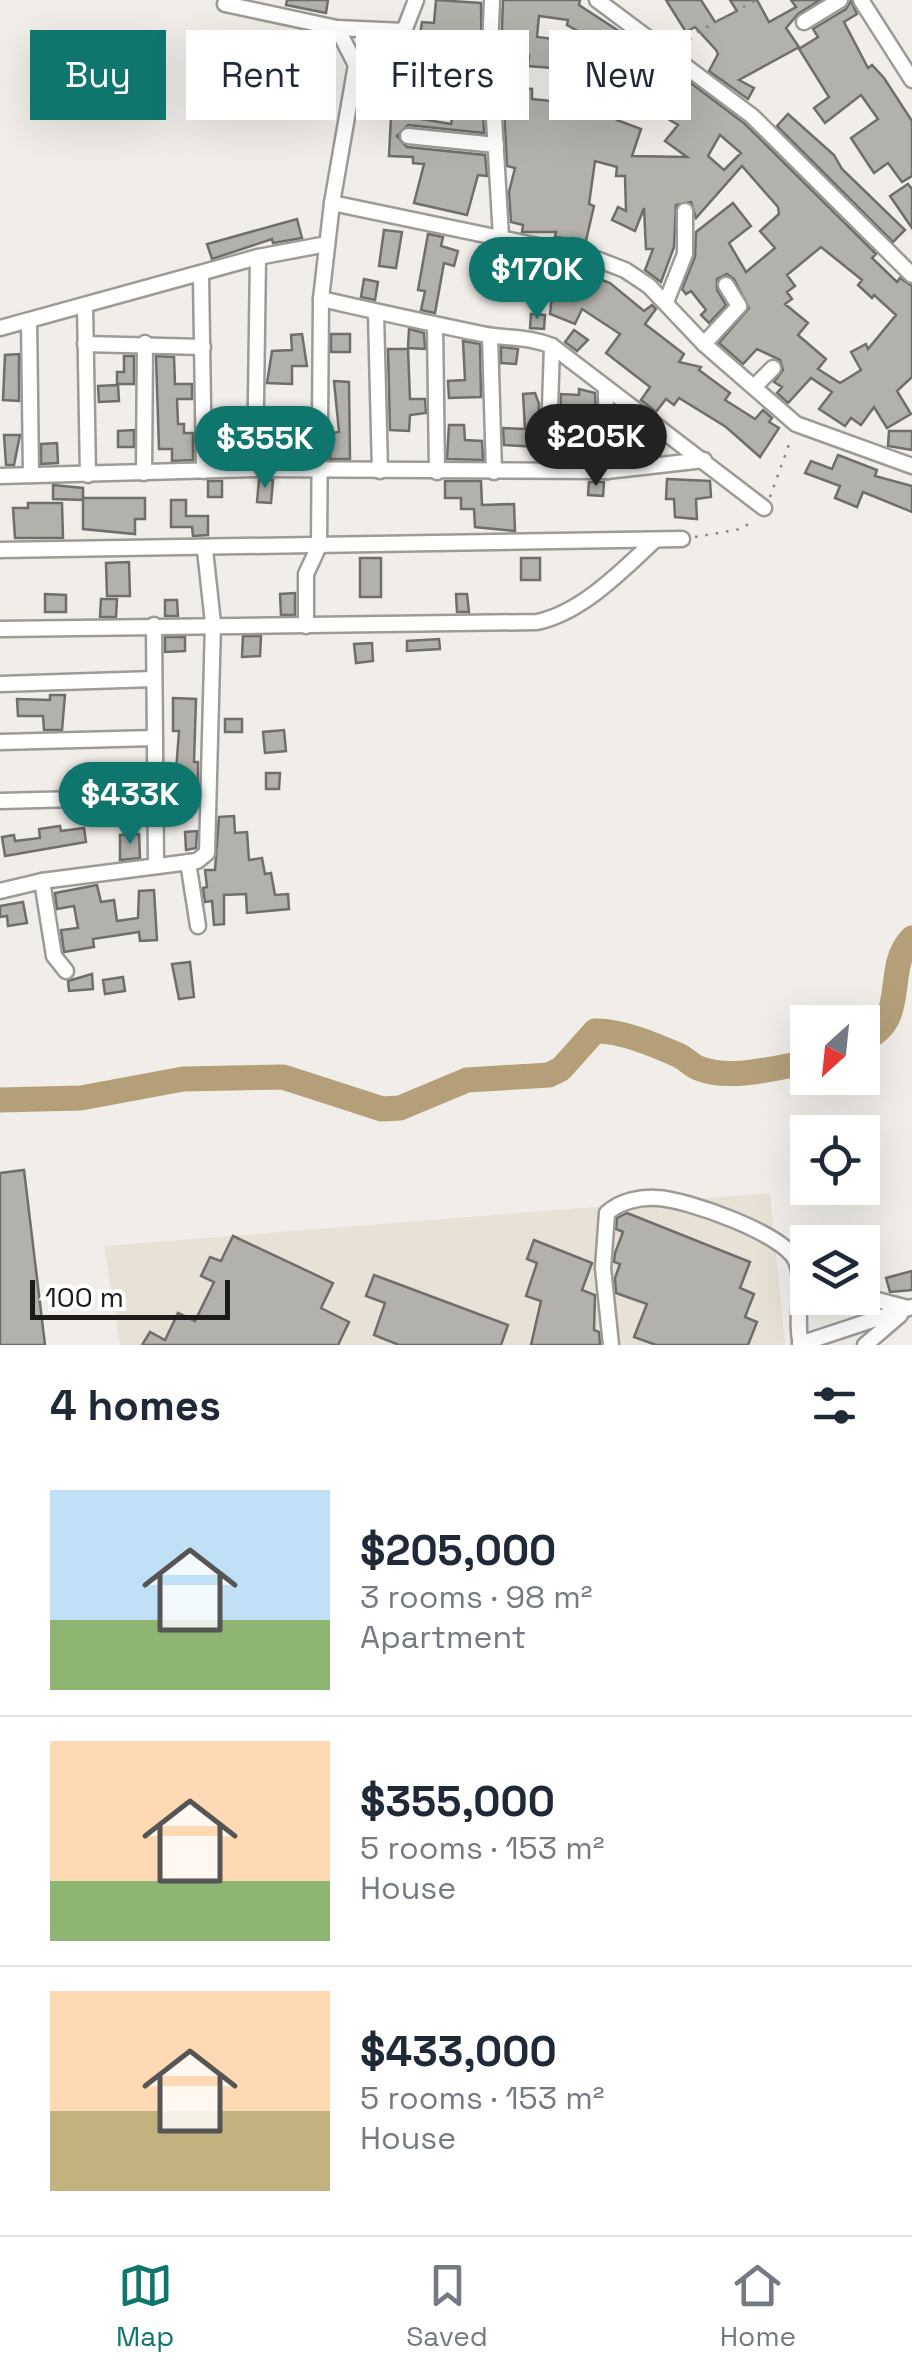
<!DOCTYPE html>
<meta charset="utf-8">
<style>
:root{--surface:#fff;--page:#f6f6f7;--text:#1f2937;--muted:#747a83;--line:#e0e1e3;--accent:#0f766e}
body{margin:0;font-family:"Space Grotesk",sans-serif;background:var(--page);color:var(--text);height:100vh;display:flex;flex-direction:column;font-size:38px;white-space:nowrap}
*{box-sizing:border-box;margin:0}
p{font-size:32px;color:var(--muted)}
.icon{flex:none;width:55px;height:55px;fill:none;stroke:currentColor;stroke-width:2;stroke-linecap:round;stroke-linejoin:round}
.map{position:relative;height:1345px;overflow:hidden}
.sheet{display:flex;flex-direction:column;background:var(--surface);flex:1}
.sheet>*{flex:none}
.top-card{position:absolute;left:30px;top:30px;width:852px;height:90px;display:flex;gap:20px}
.needle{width:65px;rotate:207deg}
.fabs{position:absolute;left:790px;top:1005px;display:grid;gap:20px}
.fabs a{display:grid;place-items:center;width:90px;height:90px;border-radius:0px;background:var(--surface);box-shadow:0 10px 40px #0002;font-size:50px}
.scale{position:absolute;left:30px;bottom:25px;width:200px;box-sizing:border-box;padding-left:10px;border:5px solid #1c1b1a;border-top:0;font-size:28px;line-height:35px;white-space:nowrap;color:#1c1b1a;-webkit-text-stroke:8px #fff;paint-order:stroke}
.price{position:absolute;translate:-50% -85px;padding:0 22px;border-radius:35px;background:var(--accent);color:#fff;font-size:32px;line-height:65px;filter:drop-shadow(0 2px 5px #0008)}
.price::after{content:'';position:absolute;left:50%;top:60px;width:30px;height:22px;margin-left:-15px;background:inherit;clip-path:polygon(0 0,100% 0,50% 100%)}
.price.on{background:#222;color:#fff}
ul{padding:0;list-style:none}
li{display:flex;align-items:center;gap:30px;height:250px;padding:0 50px}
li+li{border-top:2px solid var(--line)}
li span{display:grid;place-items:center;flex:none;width:280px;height:200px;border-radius:0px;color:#555}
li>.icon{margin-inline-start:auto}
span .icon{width:120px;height:120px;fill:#fffc;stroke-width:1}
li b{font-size:42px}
h2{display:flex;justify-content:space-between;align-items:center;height:120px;padding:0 50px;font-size:42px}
.pill{padding:0 35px;border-radius:0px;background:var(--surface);box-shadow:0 10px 40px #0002;font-size:35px;line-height:90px}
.pill.on{background:var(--accent);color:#fff}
.tabs{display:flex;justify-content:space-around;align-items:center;height:140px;border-top:2px solid var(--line);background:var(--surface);font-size:28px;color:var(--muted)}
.tabs a{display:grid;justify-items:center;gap:5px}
.tabs .on{color:var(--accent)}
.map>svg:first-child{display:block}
.built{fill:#e8e2d6}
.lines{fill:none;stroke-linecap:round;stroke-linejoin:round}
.river{stroke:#b49f79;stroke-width:25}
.building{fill:#b3b1ac;stroke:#706e6a;stroke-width:2.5;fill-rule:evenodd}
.minor-casing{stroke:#9d9b96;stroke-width:19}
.path{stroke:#858380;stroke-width:2.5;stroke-dasharray:2.5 8;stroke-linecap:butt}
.minor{stroke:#fff;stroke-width:14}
</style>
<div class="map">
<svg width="912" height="1345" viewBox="0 0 912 1345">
<rect width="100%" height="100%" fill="#f1eeea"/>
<polygon class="built" points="770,1193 785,1345 120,1345 104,1246"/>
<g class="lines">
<g class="river">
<path d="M862,1040c49,-19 20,-72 50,-102"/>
<path d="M0,1100l81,-2 102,-19 100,-2 99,32 18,-1 67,-28 82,-5 12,-6 34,-38c25,-1 60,14 83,24 7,3 13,10 20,13 33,13 75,0 110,-6"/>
</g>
</g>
<g class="building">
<polygon points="287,0 328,0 326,13 286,5"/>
<path d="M436,0l45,3 1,90 -5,-1 -1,23h7l1,18 -76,-8 -11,11 10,11 78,8 2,21 -9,-1 -11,40 -53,-12 10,-39 -11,-1v-6l-24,-1 4,-79 11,1 2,-21 11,-4 5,-31 12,1zM410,94h47l-6,30 -42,-7z"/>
<path d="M503,0h77l-1,5 49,32 -29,37 2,14 15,-1 29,-37 9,6 -2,6 25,16 3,-3 65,49 131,130 -4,4 25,24 3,-4 12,8v91l-15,14 14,23 -24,14 -13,-21 -13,18 -10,-7 -6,8 -26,-17 13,-17 -21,-14 -23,25 -11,-10 5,-6 -8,-5 9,-12 -3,-10 -23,-11 -14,15 -24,-21 30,-35 -15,-29 -7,-5 -10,5v11l9,15 -17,18 -8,-8 5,-5 -15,-19 -5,3 -4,-5 13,-32 1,-25 37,-29 18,23 -22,17 17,29 29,-24 -15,-17 19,-17 -1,-7 -36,-41 -46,52 -5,-16 -15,3 -2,42 -13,35 -16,-12 8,-21h-7l-2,-41 -9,23 -23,-11 6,-13 8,4 -1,-35h-9l1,-9 -22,-6 -6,43 5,2 -9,39 -30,-9 1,-4h-34l1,-7 -12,-3 -2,-30 6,-24 -8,-2 -4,-79 29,2v10l19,2 17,-31 -6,-1 23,-34 -18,-10 1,-5 -29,-4 -2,21 17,2 -2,29 -24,-2 1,-11h-28zM640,83l23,16 -8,12 23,14 -13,16 22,16 -55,-1 9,-27 -24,-9zM720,135l21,18 -17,17 -16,-14zM821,247l41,33 -4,5 14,13 2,-3 22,20 -28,34 -2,-5 -15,8 10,18 -21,13 -22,-14 8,-10 -28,-24 10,-12 -23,-19 7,-5 -5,-7 8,-6 -8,-11z"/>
<polygon points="666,0 701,0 715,22 737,11 730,0 757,0 769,22 796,7 791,0 820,0 798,14 786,28 799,47 739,80 754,88 748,99 709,71 718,54 716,50 695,27 686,32"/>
<polygon points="851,1 857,14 844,22 868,68 872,65 884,78 912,121 912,176 902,182 888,163 874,173 851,138 878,119 861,95 825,123 814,108 829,97 799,49 818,37 813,29 846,9"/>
<polygon points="788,114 834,155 842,169 905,230 893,242 777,126"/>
<polygon points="908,184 912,189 912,228 890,196"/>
<polygon points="297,219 302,238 273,243 272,239 212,259 207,244"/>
<polygon points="384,230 402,232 396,268 379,266"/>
<polygon points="428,234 443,237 441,246 458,251 454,266 444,263 435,313 421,310 425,291 418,290"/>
<polygon points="480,247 579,265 577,270 610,283 644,311 652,305 656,309 645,324 684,354 679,362 701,367 699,370 730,393 725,400 755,419 763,410 772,418 769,422 779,428 760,457 726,427 679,398 674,405 666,399 656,412 641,400 650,387 606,353 620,334 582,309 575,324 550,314 553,286 499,278 497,290 476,287"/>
<polygon points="364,279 378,282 375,300 361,297"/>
<polygon points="531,314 545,315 544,329 530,328"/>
<polygon points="409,329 424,333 425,349 408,348"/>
<polygon points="574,330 588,340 577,351 565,342"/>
<polygon points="302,334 307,366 292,366 292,384 267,383 272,351 292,350 291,335"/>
<rect x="331" y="334" width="19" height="18"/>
<polygon points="463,341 480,344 481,397 449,398 448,381 465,380"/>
<polygon points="501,347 518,349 516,364 501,363"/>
<polygon points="388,349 408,349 410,399 425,399 426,413 410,415 409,431 390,430"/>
<polygon points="19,354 19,401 3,400 5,355"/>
<polygon points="124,356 134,356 134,384 117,384 117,372 124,372"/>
<polygon points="156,356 174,357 175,384 192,384 192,399 177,399 178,424 184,424 184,433 193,433 193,460 172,461 172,449 159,449"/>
<polygon points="334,381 349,382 350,459 330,459 331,433 339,432"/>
<polygon points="118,385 119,401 99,402 98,386"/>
<polygon points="579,389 595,393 596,413 577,412 576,433 577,444 596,442 596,460 559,460 561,394 579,395"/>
<polygon points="535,393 539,404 538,447 504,445 503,428 525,429 523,394"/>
<polygon points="449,425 464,425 465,440 482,441 483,460 447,459"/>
<polygon points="134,430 134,447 118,447 118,431"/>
<polygon points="889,431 912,431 912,450 888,446"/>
<polygon points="4,435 20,435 14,465 6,465"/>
<polygon points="57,443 58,463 41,464 41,444"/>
<polygon points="266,446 288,446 288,459 266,458"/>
<polygon points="838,455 877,470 875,476 912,486 912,512 863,492 857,507 835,498 840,486 805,473 811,461 832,469"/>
<polygon points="667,479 710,481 711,497 696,499 697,519 675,517 674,499 666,499"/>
<polygon points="259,480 273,480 271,503 257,502"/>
<rect x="208" y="481" width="14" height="16"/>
<polygon points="445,481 481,481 482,505 514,504 515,531 475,527 474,509 461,509 461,498 445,498"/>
<polygon points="589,482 604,482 603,496 588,495"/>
<polygon points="53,485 83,488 83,500 53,499"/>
<polygon points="83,498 145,498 145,519 135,519 135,534 83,529"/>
<polygon points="171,500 186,500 186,516 208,516 208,535 193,536 192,527 171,527"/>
<polygon points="28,503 62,503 63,538 15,538 13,508 28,508"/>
<rect x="360" y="558" width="21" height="39"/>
<rect x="521" y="558" width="19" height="22"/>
<polygon points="129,562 130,596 107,596 106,563"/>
<polygon points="295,593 295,615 281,615 280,594"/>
<polygon points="45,594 66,595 66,612 45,612"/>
<polygon points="456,594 467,594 469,612 457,612"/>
<polygon points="101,599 117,599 116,617 100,617"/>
<polygon points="165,600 177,600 178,616 165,616"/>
<polygon points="243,636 261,636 260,656 242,657"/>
<polygon points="165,637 185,637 185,651 165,652"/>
<polygon points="439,639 440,649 407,651 407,641"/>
<polygon points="372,643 373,661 356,663 354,644"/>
<polygon points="50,695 65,695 62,730 44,730 43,716 18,716 17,699 50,700"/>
<polygon points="173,698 196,699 194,762 198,762 198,784 175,785 179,731 173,731"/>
<rect x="225" y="719" width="17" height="13"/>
<polygon points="284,730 286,751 265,753 263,732"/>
<polygon points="266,773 280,773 279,789 266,789"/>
<polygon points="234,816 235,833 247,832 249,860 262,858 265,874 271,873 275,895 288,894 289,909 247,913 246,894 224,895 224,924 214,925 212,901 205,902 203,888 207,887 205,870 215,870 219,817"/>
<polygon points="60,826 61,831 84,828 86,842 5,856 2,837 14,835 15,841 40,838 39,829"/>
<polygon points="197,831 196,848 186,850 185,832"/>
<polygon points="139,834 140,858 120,860 120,835"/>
<polygon points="97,885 101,902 114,900 117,921 138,918 139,891 154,890 157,940 140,941 139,932 93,939 94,947 64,952 61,930 78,928 74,906 57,909 55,893"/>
<polygon points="23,902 27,923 8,926 7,916 0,917 0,906"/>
<polygon points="190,962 194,997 179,999 172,964"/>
<polygon points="92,974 93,989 69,991 68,981"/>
<polygon points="123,977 125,991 105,994 103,980"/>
<polygon points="24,1170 45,1345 0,1345 0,1173"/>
<polygon points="627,1213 750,1262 740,1288 754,1294 745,1317 757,1322 748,1345 656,1345 634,1337 647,1304 616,1293 615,1278 620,1264 614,1262 615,1253 623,1232 616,1229 617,1218"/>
<polygon points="233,1236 333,1283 321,1308 349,1322 338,1345 142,1345 150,1332 165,1340 178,1313 195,1321 214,1282 201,1276 210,1257 221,1261"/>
<polygon points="534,1240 592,1263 582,1290 595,1295 594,1330 599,1332 600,1345 531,1345 541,1301 526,1296 537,1263 527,1259"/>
<polygon points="912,1271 912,1290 890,1292 886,1278"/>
<polygon points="374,1275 508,1325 501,1345 399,1345 374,1335 385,1303 366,1296"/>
</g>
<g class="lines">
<g class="minor-casing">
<g id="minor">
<polyline points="492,0 490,51 501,237"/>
<polyline points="597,0 752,116 912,275"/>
<polyline points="861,0 912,80"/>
<polyline points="225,4 337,28 404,31 416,0"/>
<polyline points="804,22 840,0"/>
<polyline points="337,28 356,65 387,68 398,49"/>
<polyline points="608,80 642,36"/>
<polyline points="408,136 496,145"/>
<polyline points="332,203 356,65 388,45 398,49 404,31"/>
<polyline points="201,276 204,471"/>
<path d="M321,299c54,12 107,24 161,35 24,5 47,2 70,12l212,162"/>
<polyline points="666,302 685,254 685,211"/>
<polyline points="85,306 88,475"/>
<polyline points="376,314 380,471"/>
<polyline points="29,321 31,475"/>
<polyline points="435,325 437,472"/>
<polyline points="0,328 258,257 327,244"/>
<polyline points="490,336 494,472"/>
<polyline points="85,344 203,347"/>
<polyline points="704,344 739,306 726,285"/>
<polyline points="756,385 773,368"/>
<polyline points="606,391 607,471"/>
<polyline points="255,469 258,257"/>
<polyline points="548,469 552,346"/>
<polyline points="144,473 145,343"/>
<polyline points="0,476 255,469 607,471 704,460"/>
<polyline points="0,550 682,539"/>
<polyline points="154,625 156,865"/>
<polyline points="306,626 306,574 319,546 321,299 332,203 591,257 625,270 649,286 704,344 796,424 912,466"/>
<path d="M0,629l537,-7c44,-9 85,-51 117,-81"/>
<polyline points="0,684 154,679"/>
<polyline points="0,742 155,738"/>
<polyline points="0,801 156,797"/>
<polyline points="188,862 198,926"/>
<polyline points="42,881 54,956 66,971"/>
<polyline points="0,891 42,881 197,861 207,853 213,623 205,550"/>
<polyline points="862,1296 908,1308"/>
<polyline points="800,1344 912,1307"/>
<path d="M611,1345l-8,-77 4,-55c13,-12 33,-16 50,-15 29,1 128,36 139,63 10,24 -2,56 5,84"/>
<polyline points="865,1345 900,1315"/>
</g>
</g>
<g class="path">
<polyline points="682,47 696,33 756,0"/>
<polyline points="770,497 791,439"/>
<polyline points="695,537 741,529 754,520"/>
</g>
<use href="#minor" class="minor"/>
</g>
</svg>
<div class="fabs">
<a><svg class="needle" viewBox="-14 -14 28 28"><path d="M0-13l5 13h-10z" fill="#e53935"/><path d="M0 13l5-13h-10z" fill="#747a83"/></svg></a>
<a><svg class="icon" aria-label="locate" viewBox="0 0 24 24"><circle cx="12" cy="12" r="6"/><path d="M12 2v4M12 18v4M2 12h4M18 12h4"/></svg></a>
<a><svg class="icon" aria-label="layers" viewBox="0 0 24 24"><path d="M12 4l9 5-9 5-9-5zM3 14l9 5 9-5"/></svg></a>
</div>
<div class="scale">100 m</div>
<b class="price" style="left:537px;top:322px">$170K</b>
<b class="price on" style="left:596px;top:489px">$205K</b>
<b class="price" style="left:265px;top:491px">$355K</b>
<b class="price" style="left:130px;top:847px">$433K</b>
<div class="top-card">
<a class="pill on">Buy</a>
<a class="pill">Rent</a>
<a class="pill">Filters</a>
<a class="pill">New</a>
</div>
</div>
<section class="sheet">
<h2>4 homes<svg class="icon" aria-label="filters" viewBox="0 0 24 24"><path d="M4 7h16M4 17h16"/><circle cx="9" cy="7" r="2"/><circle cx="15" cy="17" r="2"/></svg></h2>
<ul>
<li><span style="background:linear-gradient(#bfe0f5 65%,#8fb573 0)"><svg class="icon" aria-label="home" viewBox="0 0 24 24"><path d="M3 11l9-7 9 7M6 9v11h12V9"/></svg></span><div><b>$205,000</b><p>3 rooms · 98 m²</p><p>Apartment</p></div></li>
<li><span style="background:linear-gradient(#ffd9b3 70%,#8fb573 0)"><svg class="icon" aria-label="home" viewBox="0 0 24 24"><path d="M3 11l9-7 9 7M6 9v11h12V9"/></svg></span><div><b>$355,000</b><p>5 rooms · 153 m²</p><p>House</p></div></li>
<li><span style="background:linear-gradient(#ffd9b3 60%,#c2b280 0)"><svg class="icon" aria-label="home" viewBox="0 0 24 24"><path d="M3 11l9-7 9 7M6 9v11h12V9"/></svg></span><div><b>$433,000</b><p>5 rooms · 153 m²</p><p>House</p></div></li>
</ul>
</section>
<nav class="tabs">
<a class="on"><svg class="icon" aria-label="map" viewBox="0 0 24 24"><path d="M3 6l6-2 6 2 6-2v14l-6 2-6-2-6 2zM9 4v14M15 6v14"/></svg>Map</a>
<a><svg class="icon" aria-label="saved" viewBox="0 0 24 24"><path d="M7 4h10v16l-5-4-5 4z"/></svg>Saved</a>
<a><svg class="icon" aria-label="home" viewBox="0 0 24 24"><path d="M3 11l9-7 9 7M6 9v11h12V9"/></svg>Home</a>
</nav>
